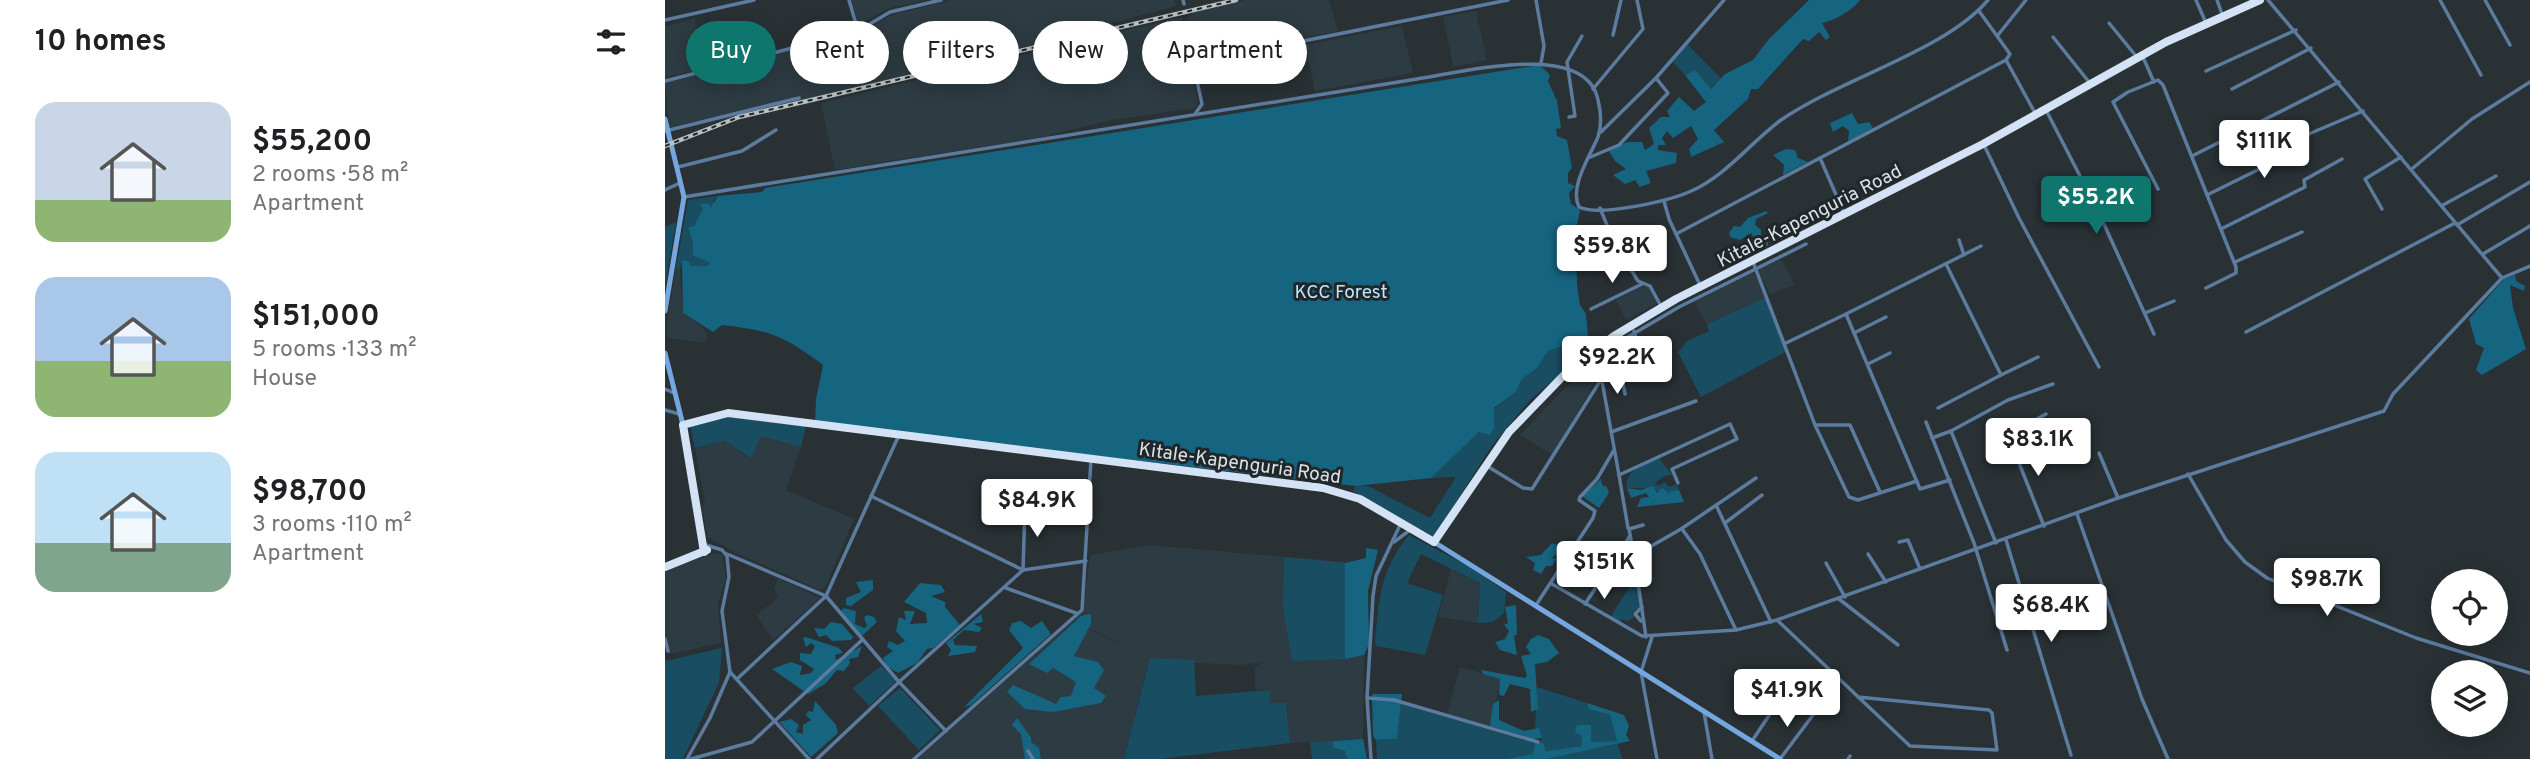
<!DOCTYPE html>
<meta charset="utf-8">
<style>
:root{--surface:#fff;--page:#f2f2f2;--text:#202124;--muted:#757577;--accent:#0f766e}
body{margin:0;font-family:Overpass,sans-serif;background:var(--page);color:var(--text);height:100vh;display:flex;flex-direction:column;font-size:26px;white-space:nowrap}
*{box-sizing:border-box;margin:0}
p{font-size:23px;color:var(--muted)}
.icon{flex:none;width:38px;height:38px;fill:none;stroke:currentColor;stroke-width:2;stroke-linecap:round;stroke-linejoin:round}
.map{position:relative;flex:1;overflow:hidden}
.panel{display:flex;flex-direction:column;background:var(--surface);width:665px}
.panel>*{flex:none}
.top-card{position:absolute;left:21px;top:21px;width:665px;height:63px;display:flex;gap:14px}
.buttons{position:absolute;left:1766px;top:569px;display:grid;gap:14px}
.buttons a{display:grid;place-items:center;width:77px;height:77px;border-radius:50%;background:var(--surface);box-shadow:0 4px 18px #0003;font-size:35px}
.price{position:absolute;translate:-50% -60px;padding:0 16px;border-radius:7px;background:#fff;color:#222;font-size:23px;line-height:46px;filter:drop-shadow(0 2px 4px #0008)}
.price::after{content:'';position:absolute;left:50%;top:42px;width:21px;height:16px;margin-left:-10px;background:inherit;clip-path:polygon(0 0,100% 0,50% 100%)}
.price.on{background:var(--accent);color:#fff}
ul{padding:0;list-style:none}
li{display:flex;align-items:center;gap:21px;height:175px;padding:0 35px}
li span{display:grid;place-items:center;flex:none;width:196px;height:140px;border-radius:21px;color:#555}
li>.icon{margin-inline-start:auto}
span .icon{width:84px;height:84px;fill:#fffc;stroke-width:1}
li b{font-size:30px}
h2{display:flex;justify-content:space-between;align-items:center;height:84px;padding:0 35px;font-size:30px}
.chip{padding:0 24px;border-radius:32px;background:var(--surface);box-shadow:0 4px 18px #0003;font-size:24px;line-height:63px}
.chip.on{background:var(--accent);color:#fff}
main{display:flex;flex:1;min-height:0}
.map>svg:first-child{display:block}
.built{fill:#2d3b42}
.green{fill:#194e62}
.forest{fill:#156480}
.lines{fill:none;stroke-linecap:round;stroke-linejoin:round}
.street{stroke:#5c7c9f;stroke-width:3.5}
.secondary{stroke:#74a7df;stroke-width:5}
.highway{stroke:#d3e2f4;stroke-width:8}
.rail-casing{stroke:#b8bfc1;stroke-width:4.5}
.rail{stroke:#1f272b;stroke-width:2;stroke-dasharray:5;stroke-linecap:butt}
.labels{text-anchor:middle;stroke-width:6;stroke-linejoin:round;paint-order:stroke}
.street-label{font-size:19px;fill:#dce2e4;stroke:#1f272b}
.park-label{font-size:19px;fill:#bfe5f6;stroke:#1f272b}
</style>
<main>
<section class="panel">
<h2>10 homes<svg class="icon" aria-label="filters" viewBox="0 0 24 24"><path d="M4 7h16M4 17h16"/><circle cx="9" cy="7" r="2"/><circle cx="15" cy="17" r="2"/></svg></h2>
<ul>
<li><span style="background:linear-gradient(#c9d6e8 70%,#8fb573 0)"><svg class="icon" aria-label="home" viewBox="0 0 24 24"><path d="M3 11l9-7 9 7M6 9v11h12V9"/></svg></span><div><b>$55,200</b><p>2 rooms · 58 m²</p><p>Apartment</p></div></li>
<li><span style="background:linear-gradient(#a9c7e8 60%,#8fb573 0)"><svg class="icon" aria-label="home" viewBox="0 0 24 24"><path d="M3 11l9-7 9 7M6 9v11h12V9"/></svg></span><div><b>$151,000</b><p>5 rooms · 133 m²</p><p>House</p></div></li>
<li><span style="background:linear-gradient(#bfe0f5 65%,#7fa58c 0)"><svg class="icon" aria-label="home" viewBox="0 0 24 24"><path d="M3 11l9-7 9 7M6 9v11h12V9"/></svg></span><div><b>$98,700</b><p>3 rooms · 110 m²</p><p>Apartment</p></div></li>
</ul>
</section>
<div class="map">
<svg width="1865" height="759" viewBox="0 0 1865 759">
<rect width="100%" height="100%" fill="#293135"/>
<g class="built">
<polygon points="186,0 262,0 224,8 193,25"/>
<polygon points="285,0 509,0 511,6 239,79 4,127 0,83 196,32 227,15"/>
<polygon points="580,0 664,0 673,31 537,58 531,53 521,19 529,12"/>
<polygon points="811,11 822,60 788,67 778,17"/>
<polygon points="517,17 533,105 530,108 442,121 372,138 170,170 156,103"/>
<polygon points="30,18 40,69 0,77 0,27"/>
<polygon points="737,26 748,73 650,91 640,45"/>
<polygon points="1116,259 1130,285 1105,294 1092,269"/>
<polygon points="15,268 18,313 38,328 42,335 41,343 3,338 1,327 11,269"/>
<polygon points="1088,271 1101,297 1042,324 1029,302"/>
<polygon points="979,285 986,288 993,303 961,320 951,300"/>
<polygon points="929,365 934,376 887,455 855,435 899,389"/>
<polygon points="96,435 136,447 121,490 189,519 160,588 155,590 71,553 42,537 37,507 40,504 30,448 60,441 83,457"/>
<polygon points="485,545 680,562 680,658 699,655 698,739 625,743 621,704 605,703 605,690 590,689 590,667 599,662 577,665 484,661 459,759 253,759 407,621 470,651 408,620 418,612 425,555"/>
<polygon points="51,553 57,554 61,580 53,602 56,643 5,654 0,633 0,570"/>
<polygon points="786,569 815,583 813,623 773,617"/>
<polygon points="113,578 155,598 108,640 91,615 113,598 109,588"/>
<polygon points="795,667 836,679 825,726 782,714"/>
</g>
<g class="green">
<polygon points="1022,44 1056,78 1045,89 1030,70 1020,75 1007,61"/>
<path d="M53,196l-5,5 3,3 -12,4 -10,18 -6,3c6,15 5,29 23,33l-4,4h-16l-9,-5 -2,7 -4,1 12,-69z"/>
<polygon points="11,222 0,286 0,227"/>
<polygon points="1101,297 1122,351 1036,397 1013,352 1022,341 1044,331 1042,324"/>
<polygon points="923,337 930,344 865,400 826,447 769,537 688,491 691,486 703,486 765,518 791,477 766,478 814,432 829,428 829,409 851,392 857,379 872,368 883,351 906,344 911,351"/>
<polygon points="58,415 141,426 136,447 96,436 86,458 60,441 30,448 25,425"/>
<path d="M993,457l14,18 -8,1 -9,7 3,3 7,-4 5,5 6,-3 3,6 -9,5 -25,-7h-18c-3,-18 18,-24 31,-31z"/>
<path d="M744,535l59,31 38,26 -2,21 -11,9 -15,1 2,-40 -59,-29 -14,29 36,12 -18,60 -48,-9 -2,-3c4,-44 5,-73 34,-108z"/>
<polygon points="619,557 680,563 680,659 627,661 618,608"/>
<polygon points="970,578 975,606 967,613 969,617 963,621 957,619 954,623 945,618"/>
<polygon points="57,648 54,682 18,759 0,759 0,661"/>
<polygon points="485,658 529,660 531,696 605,690 605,703 621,703 625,743 495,759 459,759"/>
<polygon points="216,666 231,681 204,706 188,688"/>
<polygon points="872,687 922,703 924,709 945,715 952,741 926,742 926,726 912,725 917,735 917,746 881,751 875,743 877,738 874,729 870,730"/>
<polygon points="235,688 275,730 254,750 213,706"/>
<polygon points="736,704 870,743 869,754 841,759 712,759 711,740 732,739"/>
<polygon points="668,741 668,748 680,751 682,759 647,759 645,742"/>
<polygon points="953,744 957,759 881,759 881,758"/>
</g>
<g class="forest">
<path d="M1144,0h51c-7,10 -26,21 -38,23l8,14 -4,3 -7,-8 -10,9 -6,-2 -45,50h-7l-3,10 -34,31 10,12 -33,15 -2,-8 9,-10 -7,-13 -18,12 -6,-7 -5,7 4,7h-8v5l19,3 -1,10 -30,8 5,12 -11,4 -5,-7 -10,4 -12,-9 13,-6 -11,-8 -6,-10 18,-9h15l3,8 9,-6 -5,-16 12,-11h9l-3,-6 12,-14 15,14 12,-9 -21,-27 10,-5 16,19 14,-15 28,-14 15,-20z"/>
<path d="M868,66h8l9,9 -2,6 9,20 4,27 -5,1 1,7 10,4 5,28 -4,5v10l7,3 -6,7 2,11 9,6 -4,20 1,55 3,20 6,9 2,23 -12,14 -6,-7 -22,7 -11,17 -15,11 -6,13 -22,16v20l-4,7 -11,-3 -48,46 -75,8 -541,-63 1,-24 7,-34c-41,-30 -51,-34 -101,-40l-9,7 -30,-19 -1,-53 6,1 3,5h16l3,-3 -17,-8v-12l-5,-15 6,-2 9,-17 -3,-5h10l1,3 7,-11 44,-4 3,-4z"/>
<polygon points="1187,113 1193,124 1204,122 1208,128 1183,142 1184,131 1178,126 1168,132 1165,123"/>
<polygon points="1121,149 1130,150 1133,158 1143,162 1118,175 1119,165 1108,155"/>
<polygon points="1101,211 1103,213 1091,219 1090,225 1096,230 1096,239 1103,239 1103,246 1095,247 1086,233 1075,240 1065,237 1064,233 1069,226 1075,227 1083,218"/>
<polygon points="1850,275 1851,281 1860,286 1859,291 1845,285 1848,308 1861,349 1817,375 1811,370 1819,348 1811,344 1804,319 1839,279"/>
<polygon points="936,479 937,485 942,487 944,493 934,508 917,496"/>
<polygon points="988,486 992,493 997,488 1005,494 1005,491 1014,490 1019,502 972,507 976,498 984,497 981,493 966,498 962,488 976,490"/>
<polygon points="887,543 905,550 900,555 892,554 887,558 891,559 887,566 881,566 876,574 868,570 870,563 861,557 876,555"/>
<polygon points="701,548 713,550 703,591 704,644 699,655 680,659 680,563 701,558"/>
<polygon points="208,580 208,590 186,606 181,605 181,598 196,592 191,582"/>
<polygon points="255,583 276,585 280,592 266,596 280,602 280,607 295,625 268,648 262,649 252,663 233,673 223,667 218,658 228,651 222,647 224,641 233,645 240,641 231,631 234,617 241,620 239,611 250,611 245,624 262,623 261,613 239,602"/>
<polygon points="851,605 852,634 849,636 852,655 835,650 830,642 840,639 844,631 839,625 843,623 840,607"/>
<polygon points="178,608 191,611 190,624 199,628 202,626 199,617 203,615 209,617 212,622 197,636 176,612"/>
<polygon points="316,614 318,622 309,624 317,628 314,632 299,630 288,640 290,645 312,646 310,652 283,656 286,650 281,643"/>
<polygon points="426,614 426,624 409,656 433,662 439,670 429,688 441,696 436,703 388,712 360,709 342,692 348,685 391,704 396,697 406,696 411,682 388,668 382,673 364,664 416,616"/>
<polygon points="356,621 366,628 377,621 386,634 306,705 299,707 358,648 344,630 347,623"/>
<polygon points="166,622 177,624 188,637 186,640 167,641 161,635 154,637 149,628 159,629"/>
<polygon points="873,635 884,639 894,653 882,662 870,664 873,709 866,712 865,689 845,684 839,696 834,695 835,679 818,674 816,670 860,678 862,676 856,656 866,654 861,647 866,639"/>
<polygon points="141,637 174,648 178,653 170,655 171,660 197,646 193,657 184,659 185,663 179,671 172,670 160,684 143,694 107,669 126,662 137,666 135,675 146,673 149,669 135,660 135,653 146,654 150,646 146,643 141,647 138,638"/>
<polygon points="707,694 737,694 732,739 711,740 708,736"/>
<polygon points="834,700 834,720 859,731 874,728 877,738 868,739 825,726 828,704"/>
<polygon points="150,701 171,725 173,733 146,757 114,722 126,719 134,725 131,732 138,734 138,725 146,720 141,715 143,711 148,712"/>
<polygon points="922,703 959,715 964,726 961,735 965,741 881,759 841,759 868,754 870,743 878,743 881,751 917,746 917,736 910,732 912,725 926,725 926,742 952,741 945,715 924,709"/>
<polygon points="352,718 366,737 366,742 374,748 376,759 360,759 356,734 347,725"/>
<polygon points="698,739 702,759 682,759 680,751 668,748 668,741"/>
</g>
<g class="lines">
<g class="street">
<polyline points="184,0 193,31"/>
<polyline points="518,0 519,4"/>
<polyline points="871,0 879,46 876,63"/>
<polyline points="1531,0 1541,23"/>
<polyline points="1552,0 1557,14"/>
<polyline points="1603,0 1837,278"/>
<polyline points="1775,0 1816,75"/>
<polyline points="1820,0 1845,45"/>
<polyline points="1314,11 1345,54 1341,60 1370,113"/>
<polyline points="0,20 89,0"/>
<polyline points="1444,23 1471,56"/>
<polyline points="948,35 956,0"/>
<polyline points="1333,35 1361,0"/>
<polyline points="1388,37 1424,82"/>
<polyline points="1477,55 1489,82"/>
<polyline points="1541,71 1631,30"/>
<polyline points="0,81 193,31 225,12 276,0"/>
<polyline points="928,89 978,29 972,0"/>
<polyline points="1567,89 1646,48"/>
<polyline points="1381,110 1433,211 1489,334"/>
<polyline points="530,114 537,104 529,67 533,62 843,0"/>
<polyline points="904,117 910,116 902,62 917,36"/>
<polyline points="0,131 134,98"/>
<polyline points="936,132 991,78 1059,0"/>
<polyline points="1319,145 1354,218 1434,367"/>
<polyline points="1527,156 1674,82"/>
<polyline points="923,158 954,145 1003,93 991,78"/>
<polyline points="13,167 77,151 111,130"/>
<polyline points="1748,168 1807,119 1865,82"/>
<polyline points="1493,189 1448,102 1463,92 1493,80 1498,85 1571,267 1571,273 1541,288"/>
<polyline points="0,190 15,183"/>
<polyline points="1542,195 1641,146 1639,136 1698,111"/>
<path d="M19,197l733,-118c42,-6 169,-40 181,21 3,12 4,25 0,37 -8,19 -29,50 -19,70 20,10 89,-6 110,-15 36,-15 61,-49 92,-72 59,-41 164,-69 207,-120"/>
<polyline points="999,201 1004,219 1035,285"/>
<polyline points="1778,205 1831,176"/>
<polyline points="935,208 948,240 973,281 985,286 997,308"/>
<polyline points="1717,209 1700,179 1736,157"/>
<polyline points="1179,213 1155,158 1341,60"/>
<polyline points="1792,225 1865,182"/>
<polyline points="1556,229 1640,187 1639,180 1677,159"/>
<polyline points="1011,234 1155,158"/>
<polyline points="1294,240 1299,255"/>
<polyline points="1818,254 1865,226"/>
<polyline points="923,258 954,250"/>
<polyline points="1088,262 1150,425 1184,497 1193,500 1252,481"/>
<polyline points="1570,262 1637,232"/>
<polyline points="926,309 977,284"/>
<polyline points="1480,313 1509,301"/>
<polyline points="969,331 979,370"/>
<polyline points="1581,332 1790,223"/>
<polyline points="1189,333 1221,317"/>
<polyline points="1121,343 1181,314"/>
<polyline points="951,344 1014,307 1141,244"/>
<polyline points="928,355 935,370 954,475 1065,424 1072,439 1007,469 1013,483"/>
<polyline points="931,359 951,344 960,394"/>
<polyline points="1203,364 1225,353"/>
<polyline points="1336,375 1373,357"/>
<polyline points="0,389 9,393"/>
<polyline points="1273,408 1336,375 1281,264"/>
<polyline points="0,410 14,414"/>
<polyline points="1261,422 1309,543 1342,650"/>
<polyline points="1150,425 1185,425 1215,492"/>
<polyline points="1286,431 1343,400 1388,384"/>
<polyline points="946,432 1031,401"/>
<polyline points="1267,438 1286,431 1331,543"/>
<polyline points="1434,453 1453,498"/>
<polyline points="822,466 858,488 867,489 937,378"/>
<polyline points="1523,474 1561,540 1580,562 1602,578 1751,638 1865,673"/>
<polyline points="954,475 963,528"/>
<polyline points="1285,480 1255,489 1181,314 1316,246"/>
<polyline points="206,496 358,570 421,561"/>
<polyline points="1051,505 1106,622"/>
<polyline points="1412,514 1477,699 1503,759"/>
<polyline points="1060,523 1097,495"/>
<polyline points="978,525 964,529 969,556 1016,529 1091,478"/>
<polyline points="1379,526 1343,435 1381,414"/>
<polyline points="1017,529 1035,554 1071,630"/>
<polyline points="1341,540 1406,755"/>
<polyline points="729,542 745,530"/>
<polyline points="1234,542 1243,540 1255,569"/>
<polyline points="62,554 161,596 72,679"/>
<polyline points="1203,554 1221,582"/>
<polyline points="969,556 981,637"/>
<polyline points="1161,563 1180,597"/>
<polyline points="887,584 977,636 1071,630 1112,620 1453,498 1719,411 1728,394 1837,278 1865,266"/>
<polyline points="341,588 411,613"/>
<polyline points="1174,599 1233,645"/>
<polyline points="920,604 965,536"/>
<polyline points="871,605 928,518 930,511 914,500 915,497 932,479 949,450"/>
<polyline points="1112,620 1245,746 1332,750 1327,713 1324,710 1193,697"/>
<polyline points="976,621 970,614 977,607"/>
<polyline points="987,637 976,672 992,759"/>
<polyline points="0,639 3,651"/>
<polyline points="65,672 144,759"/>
<polyline points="703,698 729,700 873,742"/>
<polyline points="1039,712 1047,759"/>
<polyline points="281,731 234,682 358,570 360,506"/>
<polyline points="1087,741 1119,693"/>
<polyline points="363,751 368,759"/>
<polyline points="22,759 45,718 65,672 57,611 64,577 62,556 57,550 41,545"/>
<polyline points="26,759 87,742 197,640"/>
<polyline points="152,759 234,682 161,596 234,435"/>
<polyline points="249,759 417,610 426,459"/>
<polyline points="706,759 702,698 708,596 711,576 736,523"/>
<polyline points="1115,759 1148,715"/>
<polyline points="1183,759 1185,756"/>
</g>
<g class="secondary">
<polyline points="0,119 19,197 0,311"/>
<polyline points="0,353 18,425"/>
<polyline points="769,542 1115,759"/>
</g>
<g class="highway">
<polyline points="39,552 18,425 63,413 658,488 695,499 769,542 844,432 900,374 949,336 1011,299 1318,144 1501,42 1595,0"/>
<polyline points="0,567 42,550"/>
</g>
<g class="rail-casing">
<polyline id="rail" points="0,146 74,117 571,0"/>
</g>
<use href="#rail" class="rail"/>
</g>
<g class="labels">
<g class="street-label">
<text transform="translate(1144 215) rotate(-27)" y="7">Kitale-Kapenguria Road</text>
<text transform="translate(575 462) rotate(8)" y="7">Kitale-Kapenguria Road</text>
</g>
<g class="park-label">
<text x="676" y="298">KCC Forest</text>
</g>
</g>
</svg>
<div class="buttons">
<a><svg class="icon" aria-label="locate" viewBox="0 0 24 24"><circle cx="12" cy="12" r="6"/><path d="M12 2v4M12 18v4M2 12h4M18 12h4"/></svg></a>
<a><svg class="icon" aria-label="layers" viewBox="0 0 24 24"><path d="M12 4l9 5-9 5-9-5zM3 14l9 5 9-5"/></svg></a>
</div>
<b class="price" style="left:1599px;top:180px">$111K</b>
<b class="price on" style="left:1431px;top:236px">$55.2K</b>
<b class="price" style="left:947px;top:285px">$59.8K</b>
<b class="price" style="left:952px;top:396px">$92.2K</b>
<b class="price" style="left:1373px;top:478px">$83.1K</b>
<b class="price" style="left:372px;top:539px">$84.9K</b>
<b class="price" style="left:939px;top:601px">$151K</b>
<b class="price" style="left:1662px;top:618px">$98.7K</b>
<b class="price" style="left:1386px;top:644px">$68.4K</b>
<b class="price" style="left:1122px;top:729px">$41.9K</b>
<div class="top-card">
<a class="chip on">Buy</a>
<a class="chip">Rent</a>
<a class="chip">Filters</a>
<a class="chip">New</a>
<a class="chip">Apartment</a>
</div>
</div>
</main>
